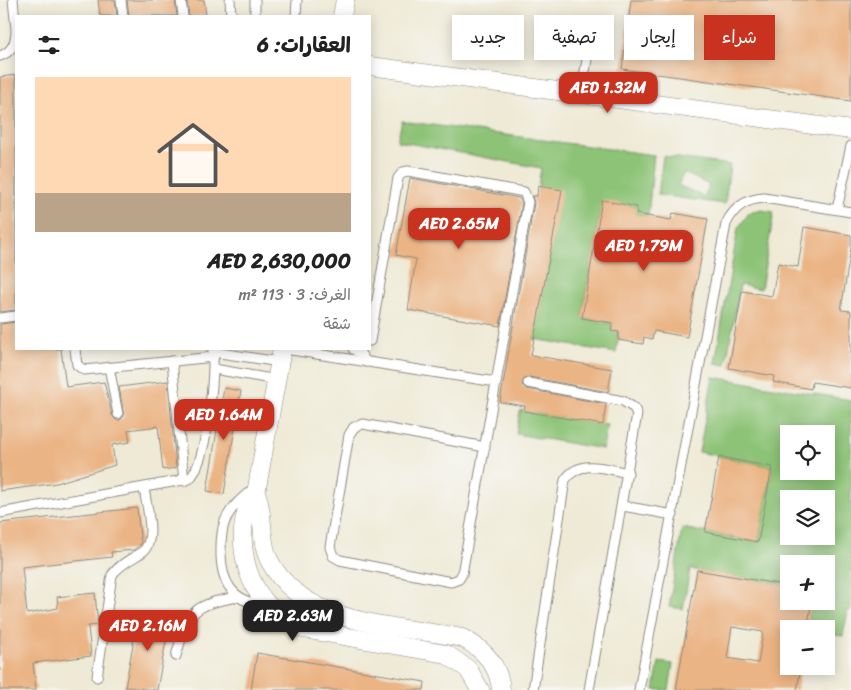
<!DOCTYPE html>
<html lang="ar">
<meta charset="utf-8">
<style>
:root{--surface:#fff;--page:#f6f6f6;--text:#222;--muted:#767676;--accent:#c8321e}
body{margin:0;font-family:Sriracha,"Playpen Sans Arabic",sans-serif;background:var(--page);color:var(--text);direction:rtl;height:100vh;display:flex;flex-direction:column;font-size:19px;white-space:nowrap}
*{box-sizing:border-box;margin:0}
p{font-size:16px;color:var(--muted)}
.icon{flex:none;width:28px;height:28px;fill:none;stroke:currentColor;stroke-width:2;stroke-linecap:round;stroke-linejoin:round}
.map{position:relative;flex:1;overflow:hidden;direction:ltr}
.drawer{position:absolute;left:15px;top:15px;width:356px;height:335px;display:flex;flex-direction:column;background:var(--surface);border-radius:0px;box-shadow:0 2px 12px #0003;direction:rtl}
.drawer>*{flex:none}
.hud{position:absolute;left:386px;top:15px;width:389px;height:45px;direction:rtl;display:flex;gap:10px}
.tools{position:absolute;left:780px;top:425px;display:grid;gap:10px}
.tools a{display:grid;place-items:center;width:55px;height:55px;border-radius:0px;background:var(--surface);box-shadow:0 2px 12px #0003;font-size:25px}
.price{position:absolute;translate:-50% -42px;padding:0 11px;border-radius:10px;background:var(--accent);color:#fff;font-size:16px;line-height:32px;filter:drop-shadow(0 1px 2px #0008)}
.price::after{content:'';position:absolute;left:50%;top:30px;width:15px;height:11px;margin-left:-8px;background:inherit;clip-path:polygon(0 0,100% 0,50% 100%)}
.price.on{background:#222;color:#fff}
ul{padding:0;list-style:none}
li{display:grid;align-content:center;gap:10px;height:265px;padding:0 20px}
li span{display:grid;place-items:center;height:155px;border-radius:0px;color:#555}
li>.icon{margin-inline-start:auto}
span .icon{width:90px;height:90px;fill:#fffc;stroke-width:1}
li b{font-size:21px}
h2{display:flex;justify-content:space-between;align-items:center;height:60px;padding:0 20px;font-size:21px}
.pill{padding:0 18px;border-radius:0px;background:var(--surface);box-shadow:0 2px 12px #0003;font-size:18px;line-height:45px}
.pill.on{background:var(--accent);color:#fff}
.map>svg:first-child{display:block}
.green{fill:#8cc376;stroke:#5c7750;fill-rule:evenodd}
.building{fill:#ebb484;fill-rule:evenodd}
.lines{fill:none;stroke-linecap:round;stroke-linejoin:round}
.service-casing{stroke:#8d8a80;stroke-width:11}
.minor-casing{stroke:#8d8a80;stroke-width:19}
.service{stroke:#fff;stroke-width:9}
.minor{stroke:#fff;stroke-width:18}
</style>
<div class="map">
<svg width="851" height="690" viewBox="0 0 851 690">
<rect width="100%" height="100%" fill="#f6f6f2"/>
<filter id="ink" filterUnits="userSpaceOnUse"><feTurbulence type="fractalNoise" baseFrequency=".02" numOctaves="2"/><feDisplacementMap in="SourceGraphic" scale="10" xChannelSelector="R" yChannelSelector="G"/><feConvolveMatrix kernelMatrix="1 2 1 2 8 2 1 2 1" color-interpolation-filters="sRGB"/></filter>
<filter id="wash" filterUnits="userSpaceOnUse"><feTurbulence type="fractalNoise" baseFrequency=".0096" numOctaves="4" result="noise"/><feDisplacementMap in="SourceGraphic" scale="20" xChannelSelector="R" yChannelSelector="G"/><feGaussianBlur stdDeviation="1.12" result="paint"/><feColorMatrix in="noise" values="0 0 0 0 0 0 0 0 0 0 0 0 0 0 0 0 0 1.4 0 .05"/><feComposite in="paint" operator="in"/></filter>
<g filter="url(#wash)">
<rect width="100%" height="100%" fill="#efead6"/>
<g class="green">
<polygon points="402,121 654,155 648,216 636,214 636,207 602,201 582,318 613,323 612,331 619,332 616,353 534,339 538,186 541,168 397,141"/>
<path d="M663,156l67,9 -5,39 -67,-9zM684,173l25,12 -5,12 -26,-12z"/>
<polygon points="761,210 774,212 761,289 740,285 726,365 715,363 738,228 749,213"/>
<path d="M713,377l138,23v209l-3,2 -5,25 -17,-2v-5h-19l5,-28h14v-37h-37v22l-99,-17 -7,40 -14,-2 13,-79 76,14 14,-75 -73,-15zM789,434h37v37h-37zM789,499h37v37h-37z"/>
<polygon points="520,410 607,425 603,449 516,434"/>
<polygon points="659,662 673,664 669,690 654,690"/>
</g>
<g id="blocks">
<g class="building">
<polygon points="98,0 115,0 117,16 100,16"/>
<polygon points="127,0 175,0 177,16 129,16"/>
<polygon points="187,0 204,0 206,16 189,16"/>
<polygon points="631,0 851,0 851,101 622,69"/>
<polygon points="16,75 16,310 0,312 0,77"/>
<polygon points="410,178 519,198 522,203 500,326 408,310 416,259 396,255"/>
<polygon points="538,186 562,190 531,355 612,369 608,392 529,377 524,379 522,385 527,389 606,404 603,425 524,411 525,406 500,402 534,203 532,196 537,196"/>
<polygon points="602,200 637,207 636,214 671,220 673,213 708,219 687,337 654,331 652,339 644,337 643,344 618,340 619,332 611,331 613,323 582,318"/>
<polygon points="804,227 851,235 851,248 841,310 851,311 851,388 812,382 811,389 773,382 774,376 729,368 742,291 772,296 778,263 798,267"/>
<polygon points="16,322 16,349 61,349 66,387 104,382 112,415 116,420 120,420 124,416 119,387 168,381 176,468 163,470 158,426 128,430 130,442 112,445 115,465 57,483 0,491 0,324"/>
<polygon points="224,388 241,391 224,494 207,491"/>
<polygon points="719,457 772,467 758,542 705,532"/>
<polygon points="137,508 141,544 134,550 111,552 112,557 22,567 27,614 58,608 57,597 95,593 98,625 88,626 91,656 33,663 36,690 0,690 0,523"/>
<path d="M697,570l92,16v15h23l-5,28h-18v37h12l-4,24h-121zM732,627l31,5 -5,31 -31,-5z"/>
<polygon points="139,613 170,619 157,690 125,687"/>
<polygon points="257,653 425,682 424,690 251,690"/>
</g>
</g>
</g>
<g filter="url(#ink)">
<use href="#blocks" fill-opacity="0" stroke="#8d8a80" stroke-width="1"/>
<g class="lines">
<g class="service-casing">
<g id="service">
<polyline points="13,0 16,29"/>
<polyline points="121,0 123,16"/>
<polyline points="181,0 183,16"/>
<polyline points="230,0 231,16"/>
<polyline points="255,16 255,0"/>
<polyline points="296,16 297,0"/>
<path d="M0,56c12,-4 16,-13 16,-25"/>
<polyline points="581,94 590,42"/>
<polyline points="837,209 851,146"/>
<polyline points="0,318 16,316"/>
<polyline points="370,341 398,178 403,172 408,171 524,192 528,202 462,574 459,579 451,582 340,560 333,556 330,547 349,435 354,427 363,424 485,447"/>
<polyline points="75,349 77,365 84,370 214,357"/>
<polyline points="285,349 496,382"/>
<polyline points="353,349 360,353 366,362"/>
<polyline points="213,352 280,362"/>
<polyline points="172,361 184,481"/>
<polyline points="109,367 118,414"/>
<polyline points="214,369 277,380"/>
<polyline points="528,383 623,401 634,408 637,414 589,690"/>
<path d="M253,489c-11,9 -22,18 -28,32 -3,8 -4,18 -4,27 -1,34 11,55 47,58"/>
<polyline points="623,506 673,515"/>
<path d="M0,513l189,-34c19,-16 25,-104 24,-130"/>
<path d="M176,656c13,-45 15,-51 62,-59"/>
<path d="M97,677l15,-102c7,-10 19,-16 29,-22 17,-11 5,-48 3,-65"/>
<path d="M533,690l32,-210c15,-22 41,-11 63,-7"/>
<path d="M639,690l87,-466c8,-17 20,-25 38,-26l87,14"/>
</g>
</g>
<g class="minor-casing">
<g id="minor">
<polyline points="342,16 345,0"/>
<polyline points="370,66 851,130"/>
<path d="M282,349l-26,144c-23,32 -14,84 12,112 10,11 22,17 35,24l143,25 22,15 12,21"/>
<path d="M256,493c9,21 3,46 13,67 35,68 128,64 193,78 22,11 37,27 39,52"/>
</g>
</g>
<use href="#service" class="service"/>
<use href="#minor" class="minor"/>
</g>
</g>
</svg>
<div class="tools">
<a><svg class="icon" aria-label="locate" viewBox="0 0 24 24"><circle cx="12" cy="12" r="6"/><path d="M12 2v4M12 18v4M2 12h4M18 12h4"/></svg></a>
<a><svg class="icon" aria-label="layers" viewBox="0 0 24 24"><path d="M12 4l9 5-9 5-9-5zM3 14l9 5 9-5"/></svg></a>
<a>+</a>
<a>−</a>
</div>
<b class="price" style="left:608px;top:114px">AED 1.32M</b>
<b class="price" style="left:459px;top:250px">AED 2.65M</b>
<b class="price" style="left:644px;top:272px">AED 1.79M</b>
<b class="price" style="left:224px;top:441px">AED 1.64M</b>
<b class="price on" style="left:293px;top:642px">AED 2.63M</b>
<b class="price" style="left:148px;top:652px">AED 2.16M</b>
<div class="hud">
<a class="pill on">شراء</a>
<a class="pill">إيجار</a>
<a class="pill">تصفية</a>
<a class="pill">جديد</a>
</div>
<section class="drawer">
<h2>العقارات: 6<svg class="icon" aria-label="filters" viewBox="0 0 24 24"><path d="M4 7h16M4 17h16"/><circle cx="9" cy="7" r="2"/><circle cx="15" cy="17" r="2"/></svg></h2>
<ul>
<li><span style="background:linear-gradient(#ffd9b3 75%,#b9a48a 0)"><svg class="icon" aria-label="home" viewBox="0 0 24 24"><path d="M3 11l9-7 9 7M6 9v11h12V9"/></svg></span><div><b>AED 2,630,000</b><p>الغرف: 3 · 113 m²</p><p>شقة</p></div></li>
</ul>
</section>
</div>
